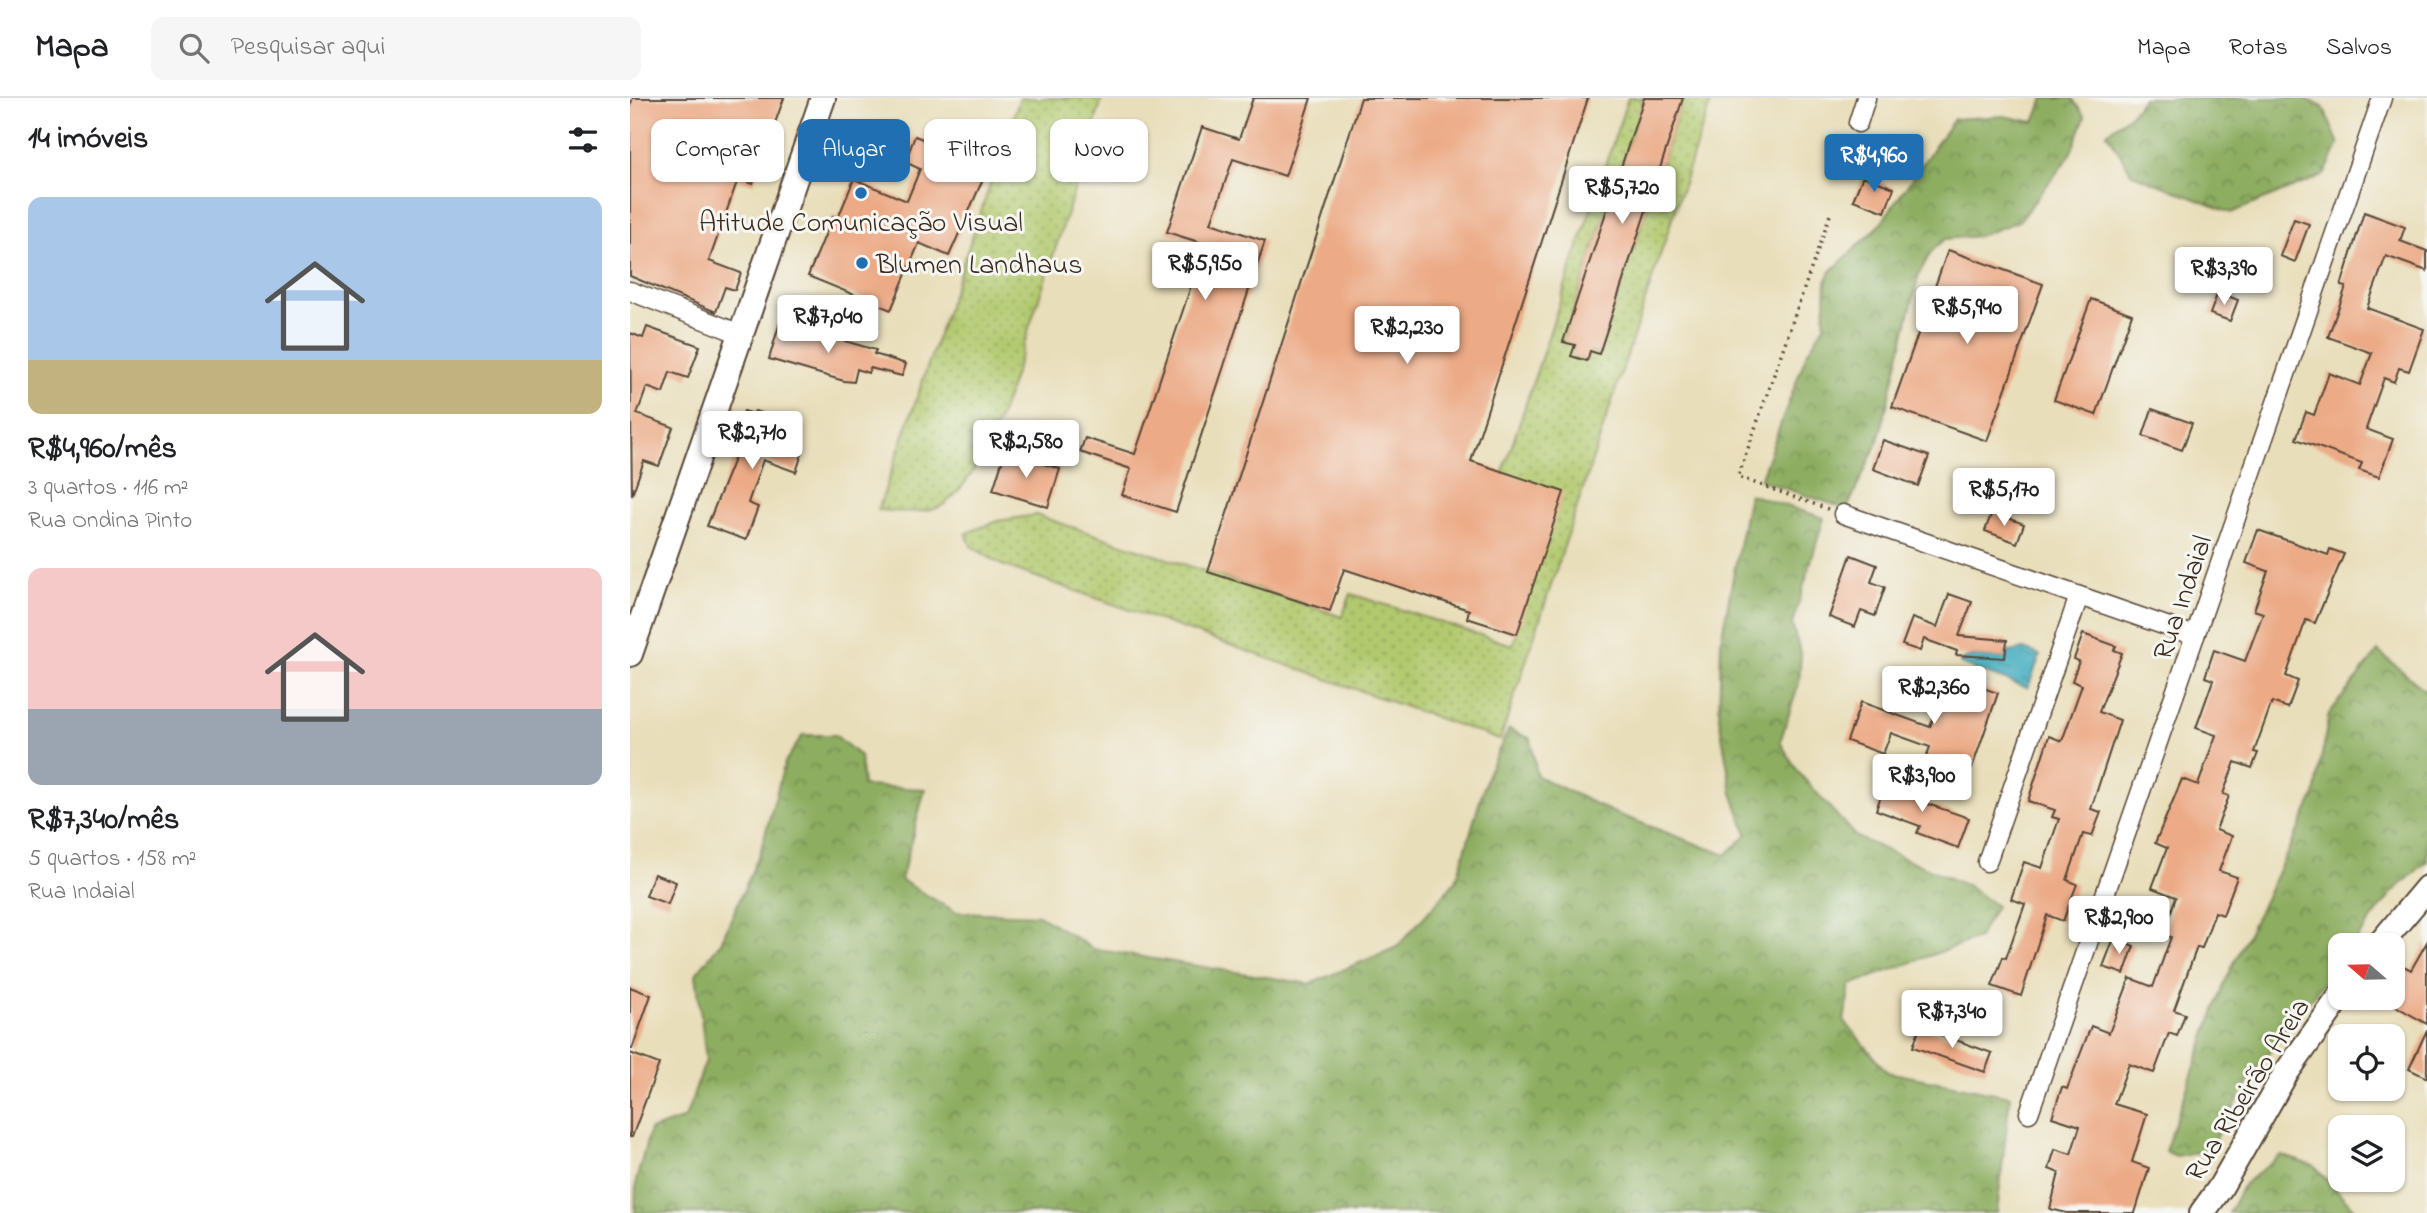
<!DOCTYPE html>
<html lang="pt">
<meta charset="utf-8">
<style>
:root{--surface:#fff;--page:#f6f6f6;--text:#202124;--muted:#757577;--line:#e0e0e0;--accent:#1f6fb2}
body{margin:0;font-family:"Indie Flower",sans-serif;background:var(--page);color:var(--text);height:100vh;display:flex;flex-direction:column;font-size:26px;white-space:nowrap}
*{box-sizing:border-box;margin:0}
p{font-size:23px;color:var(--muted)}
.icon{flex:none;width:38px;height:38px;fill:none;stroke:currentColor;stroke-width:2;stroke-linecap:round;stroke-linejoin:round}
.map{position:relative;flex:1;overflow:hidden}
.side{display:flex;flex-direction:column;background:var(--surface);width:630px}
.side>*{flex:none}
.top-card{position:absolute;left:21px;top:21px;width:665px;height:63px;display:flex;gap:14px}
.needle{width:46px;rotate:290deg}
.tools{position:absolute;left:1698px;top:835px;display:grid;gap:14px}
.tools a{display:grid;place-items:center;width:77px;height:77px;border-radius:14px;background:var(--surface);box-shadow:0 2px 5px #0004;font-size:35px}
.price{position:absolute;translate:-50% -60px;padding:0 16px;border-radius:7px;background:#fff;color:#222;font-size:23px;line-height:46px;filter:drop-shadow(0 2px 4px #0008)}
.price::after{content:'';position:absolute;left:50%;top:42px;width:21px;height:16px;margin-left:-10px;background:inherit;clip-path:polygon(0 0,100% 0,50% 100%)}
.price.selected{background:var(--accent);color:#fff}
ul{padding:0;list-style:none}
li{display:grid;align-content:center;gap:14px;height:371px;padding:0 28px}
li span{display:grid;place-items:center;height:217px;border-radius:14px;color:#555}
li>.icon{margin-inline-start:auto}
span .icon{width:126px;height:126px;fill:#fffc;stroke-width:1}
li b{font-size:30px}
h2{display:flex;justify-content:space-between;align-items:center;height:84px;padding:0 28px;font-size:30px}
.pill{padding:0 24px;border-radius:14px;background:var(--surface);box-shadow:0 2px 5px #0004;font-size:24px;line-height:63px}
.pill.selected{background:var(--accent);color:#fff}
header{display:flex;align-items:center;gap:42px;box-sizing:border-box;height:98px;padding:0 35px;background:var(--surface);border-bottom:2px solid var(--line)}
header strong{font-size:33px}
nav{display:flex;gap:38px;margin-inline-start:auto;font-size:24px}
.search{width:490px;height:63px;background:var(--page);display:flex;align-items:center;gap:18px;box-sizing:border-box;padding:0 24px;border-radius:14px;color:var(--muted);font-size:26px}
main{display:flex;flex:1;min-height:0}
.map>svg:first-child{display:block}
.grass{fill:url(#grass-dots);stroke:#767a46;stroke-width:2}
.forest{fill:url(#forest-crowns);stroke:#646c40;stroke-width:2}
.water{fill:url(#water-ripples);stroke:#3e6b6e;stroke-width:2}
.building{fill:#ecaa86}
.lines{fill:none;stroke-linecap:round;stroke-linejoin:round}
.street-casing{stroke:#554535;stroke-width:21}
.secondary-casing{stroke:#554535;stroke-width:28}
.path{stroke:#554535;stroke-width:3.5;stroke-dasharray:2 5;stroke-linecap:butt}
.street{stroke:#fff;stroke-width:18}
.secondary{stroke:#fff;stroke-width:24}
.poi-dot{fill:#1f6fb2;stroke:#f6f6f2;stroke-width:2.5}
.labels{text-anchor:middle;stroke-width:6;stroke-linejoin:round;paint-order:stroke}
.poi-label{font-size:28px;fill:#3b2a1e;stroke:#f6f6f2}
.street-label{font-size:28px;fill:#3b2a1e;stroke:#f6f6f2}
</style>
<header>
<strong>Mapa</strong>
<div class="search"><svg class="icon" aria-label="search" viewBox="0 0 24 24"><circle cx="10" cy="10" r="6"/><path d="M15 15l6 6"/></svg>Pesquisar aqui</div>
<nav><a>Mapa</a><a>Rotas</a><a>Salvos</a></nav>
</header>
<main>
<section class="side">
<h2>14 imóveis<svg class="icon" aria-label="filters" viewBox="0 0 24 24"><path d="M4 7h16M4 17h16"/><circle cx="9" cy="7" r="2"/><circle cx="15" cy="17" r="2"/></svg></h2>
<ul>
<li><span style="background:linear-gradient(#a9c7e8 75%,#c2b280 0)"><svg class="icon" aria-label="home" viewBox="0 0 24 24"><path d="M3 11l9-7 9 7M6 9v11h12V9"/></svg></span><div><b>R$4,960/mês</b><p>3 quartos · 116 m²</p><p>Rua Ondina Pinto</p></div></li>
<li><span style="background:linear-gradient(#f6c9c9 65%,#9aa5b1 0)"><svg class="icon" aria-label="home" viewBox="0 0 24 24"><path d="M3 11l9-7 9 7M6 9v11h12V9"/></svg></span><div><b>R$7,340/mês</b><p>5 quartos · 158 m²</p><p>Rua Indaial</p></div></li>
</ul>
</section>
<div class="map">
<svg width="1797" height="1115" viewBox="0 0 1797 1115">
<defs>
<pattern id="grass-dots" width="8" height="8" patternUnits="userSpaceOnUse" patternTransform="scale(1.75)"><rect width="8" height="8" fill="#b2c96e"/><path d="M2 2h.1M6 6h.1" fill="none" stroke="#92a35a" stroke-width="1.8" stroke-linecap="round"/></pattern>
<pattern id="forest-crowns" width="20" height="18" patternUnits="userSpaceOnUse" patternTransform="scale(1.75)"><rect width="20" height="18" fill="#8dad61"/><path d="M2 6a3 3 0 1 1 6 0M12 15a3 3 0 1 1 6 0" fill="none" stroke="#748d4f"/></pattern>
<pattern id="water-ripples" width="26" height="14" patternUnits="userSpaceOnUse" patternTransform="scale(1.75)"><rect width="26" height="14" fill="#40acbe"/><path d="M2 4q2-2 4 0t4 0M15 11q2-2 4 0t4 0" fill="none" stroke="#378c9a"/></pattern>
</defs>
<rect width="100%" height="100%" fill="#f6f6f2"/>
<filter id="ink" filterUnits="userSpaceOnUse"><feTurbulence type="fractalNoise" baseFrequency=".0143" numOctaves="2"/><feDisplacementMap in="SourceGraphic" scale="14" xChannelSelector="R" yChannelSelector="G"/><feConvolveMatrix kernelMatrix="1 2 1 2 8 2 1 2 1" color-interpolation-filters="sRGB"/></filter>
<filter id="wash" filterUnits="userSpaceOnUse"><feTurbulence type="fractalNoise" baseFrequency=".00686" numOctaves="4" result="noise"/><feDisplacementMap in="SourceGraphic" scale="28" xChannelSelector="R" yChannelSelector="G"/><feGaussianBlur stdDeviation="1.57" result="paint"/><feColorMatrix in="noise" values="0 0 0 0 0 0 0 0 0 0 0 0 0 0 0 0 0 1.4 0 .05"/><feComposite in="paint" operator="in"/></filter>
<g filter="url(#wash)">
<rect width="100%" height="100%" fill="#e9deba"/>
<g class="grass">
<path d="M390,0h82c-19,71 -43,139 -66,209 -21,61 -40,153 -90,196 -15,13 -49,8 -68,7z"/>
<polygon points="998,0 1014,0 933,243 945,247 942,258 957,263 960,253 969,256 1053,0 1082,0 870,642 372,467 341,448 336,435 368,423 406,417 712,519 721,496 882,547 887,536 873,374"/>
</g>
<g class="forest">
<polygon points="1414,0 1442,0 1455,19 1439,59 1389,123 1349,138 1315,141 1301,154 1289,176 1249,341 1217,411 1130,382 1177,255 1194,228 1196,184 1201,173 1248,129 1324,21 1373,18 1404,24"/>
<polygon points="1513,0 1673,0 1693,9 1709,46 1694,77 1601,115 1502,76 1477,35 1502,15"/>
<polygon points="1119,396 1194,420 1162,527 1171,556 1169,585 1150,644 1169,675 1226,739 1338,788 1366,808 1348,840 1220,887 1214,923 1257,974 1380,998 1367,1115 5,1115 6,1083 20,1032 55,1020 76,962 66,876 91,844 130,755 155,664 173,637 205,637 230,658 233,688 295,691 271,782 326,814 409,817 463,851 680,886 767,849 826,783 859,672 879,631 901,641 907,678 982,714 1096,757 1117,736 1102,695 1089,620 1091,542"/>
<polygon points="1748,553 1797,594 1797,763 1762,795 1722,847 1710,847 1710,863 1625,973 1579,1052 1546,1058 1535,1053 1594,886 1685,697 1699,616"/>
<polygon points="1651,1057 1684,1068 1728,1115 1599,1115 1614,1086"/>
</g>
<polygon class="water" points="1394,551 1410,557 1398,590 1330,566 1332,562 1345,558 1375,560 1376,555"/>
<g id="blocks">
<g class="building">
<polygon points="3,0 154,0 123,86 108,81 79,163 111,175 105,192 95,189 86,214 0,178 0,8"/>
<polygon points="623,0 681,0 655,78 603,61 581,125 635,143 546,414 492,397 501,371 450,354 455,340 505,356 575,146 537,134 572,29 609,41"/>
<polygon points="731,0 958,0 841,363 934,394 887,536 837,520 839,512 714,471 700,513 578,474"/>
<polygon points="1014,0 1053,0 969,256 960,253 957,263 941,258 945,247 933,244"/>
<polygon points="285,38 342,61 343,56 361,63 319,158 289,145 261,212 178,178 203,118 208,120 224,81 277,103 290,71 275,64"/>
<polygon points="1233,78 1264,90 1255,114 1223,102"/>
<polygon points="1734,114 1775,129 1770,143 1797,153 1797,173 1756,158 1737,210 1794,231 1779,273 1769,270 1764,284 1754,280 1736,331 1763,341 1749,379 1729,372 1732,365 1666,341 1676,314 1684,317 1699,275 1730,287 1742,255 1698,239 1716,189 1711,188"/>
<polygon points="1664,121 1679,126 1665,164 1650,158"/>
<polygon points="1318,152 1413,186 1357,343 1262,309"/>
<polygon points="1588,194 1608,202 1600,223 1580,216"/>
<polygon points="1461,201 1502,216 1466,317 1424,302"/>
<polygon points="150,224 246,252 244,256 276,266 272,278 240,270 238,275 227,271 224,284 214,283 139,261"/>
<polygon points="17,229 70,248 58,280 40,274 33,295 17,289 7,316 43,329 29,368 14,363 2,397 0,235 13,240"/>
<polygon points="1522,311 1562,325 1552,352 1513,338"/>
<polygon points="114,313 123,316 125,313 159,325 154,342 174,350 166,374 133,362 118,405 128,409 116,442 77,428 111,344 106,342"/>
<polygon points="1253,342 1299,358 1288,388 1243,371"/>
<polygon points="375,354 430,371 418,409 363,392"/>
<polygon points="1362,414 1394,426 1387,445 1355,433"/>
<polygon points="1628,432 1698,457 1700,451 1714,456 1685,525 1676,522 1656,578 1668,583 1658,610 1642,604 1624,654 1628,655 1622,670 1605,664 1593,696 1599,698 1586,732 1602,738 1589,773 1607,779 1593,817 1585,814 1572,850 1567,849 1544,912 1555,916 1547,938 1539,935 1524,975 1499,966 1484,1006 1517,1016 1502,1064 1519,1070 1505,1115 1437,1115 1420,1111 1429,1075 1419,1071 1425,1051 1441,1056 1450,1028 1422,1019 1432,989 1437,991 1461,928 1479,935 1500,880 1523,889 1541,839 1533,836 1546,799 1522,790 1537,750 1525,745 1552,681 1568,687 1586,637 1566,630 1583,582 1575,579 1584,552 1615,563 1633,515 1624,512 1638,473 1616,465"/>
<polygon points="1221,457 1247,467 1241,484 1255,489 1245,518 1231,513 1225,529 1199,519"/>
<polygon points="1319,496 1342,504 1329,538 1377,542 1375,560 1326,557 1327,553 1294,541 1290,553 1272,547 1282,520 1307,529"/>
<polygon points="1453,536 1486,548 1484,552 1492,555 1469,614 1490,622 1461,711 1471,714 1462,738 1453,736 1437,782 1447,786 1433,823 1417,817 1391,898 1362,888 1373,859 1376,860 1395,806 1381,801 1394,764 1412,770 1429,721 1422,719 1425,712 1398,703 1419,638 1432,643 1452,587 1442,583 1449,563 1444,561"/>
<polygon points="1318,578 1368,595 1341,673 1319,665 1315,675 1293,667 1300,649 1261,635 1253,656 1217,643 1231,604 1300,629"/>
<polygon points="1257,681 1290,693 1286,702 1339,720 1328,750 1287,735 1290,728 1246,712"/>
<polygon points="24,776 46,784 38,806 16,798"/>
<polygon points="1484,840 1504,848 1494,876 1473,869"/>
<polygon points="1797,844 1797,926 1762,906 1762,880 1770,866 1781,872"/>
<polygon points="0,889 21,897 2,951 0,951"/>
<polygon points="1290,929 1362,955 1355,974 1283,949"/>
<polygon points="1797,932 1797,980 1779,971"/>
<polygon points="0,955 29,966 2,1039 0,1039"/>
</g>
</g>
</g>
<g filter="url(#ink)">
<use href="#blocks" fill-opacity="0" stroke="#554535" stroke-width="2"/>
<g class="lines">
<g class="street-casing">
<g id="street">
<polyline points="1228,25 1236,0"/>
<polyline points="0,193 113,237"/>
<polyline points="1213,416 1565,538"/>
<polyline points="1357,764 1449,498"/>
<polyline points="1399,1015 1752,0"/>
</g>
</g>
<g class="secondary-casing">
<g id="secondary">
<polyline points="0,556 193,0"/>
<polyline points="1749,847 1797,790"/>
<polyline points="1572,1115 1590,1090 1656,975 1710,899"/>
</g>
</g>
<polyline class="path" points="1198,411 1108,379 1201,114"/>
<use href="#street" class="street"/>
<use href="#secondary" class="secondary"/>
</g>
</g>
<g class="poi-dot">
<circle cx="231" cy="95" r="7"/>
<circle cx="232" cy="165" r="7"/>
</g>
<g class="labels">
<g class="poi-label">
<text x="231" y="133">Atitude Comunicação Visual</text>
<text x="246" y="175" text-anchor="start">Blumen Landhaus</text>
</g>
<g class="street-label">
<text transform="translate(1551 499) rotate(-71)" y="10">Rua Indaial</text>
<text transform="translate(1616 991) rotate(-58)" y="10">Rua Ribeirão Areia</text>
</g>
</g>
</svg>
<div class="tools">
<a><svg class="needle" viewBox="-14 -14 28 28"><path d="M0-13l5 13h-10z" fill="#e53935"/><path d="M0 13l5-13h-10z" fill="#757577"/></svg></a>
<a><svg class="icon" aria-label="locate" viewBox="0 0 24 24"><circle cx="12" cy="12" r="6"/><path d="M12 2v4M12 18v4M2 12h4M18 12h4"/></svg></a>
<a><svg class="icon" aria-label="layers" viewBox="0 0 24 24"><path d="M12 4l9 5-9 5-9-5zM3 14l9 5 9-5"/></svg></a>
</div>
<b class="price selected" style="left:1244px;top:96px">R$4,960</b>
<b class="price" style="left:992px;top:128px">R$5,720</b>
<b class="price" style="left:575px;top:204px">R$5,950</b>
<b class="price" style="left:1594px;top:209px">R$3,390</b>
<b class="price" style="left:1337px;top:248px">R$5,940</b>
<b class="price" style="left:198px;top:257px">R$7,040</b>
<b class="price" style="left:777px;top:268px">R$2,230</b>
<b class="price" style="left:122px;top:373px">R$2,710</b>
<b class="price" style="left:396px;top:382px">R$2,580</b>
<b class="price" style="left:1374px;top:430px">R$5,170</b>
<b class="price" style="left:1304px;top:628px">R$2,360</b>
<b class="price" style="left:1292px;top:716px">R$3,900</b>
<b class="price" style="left:1489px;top:858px">R$2,900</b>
<b class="price" style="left:1322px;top:952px">R$7,340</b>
<div class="top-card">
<a class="pill">Comprar</a>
<a class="pill selected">Alugar</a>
<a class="pill">Filtros</a>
<a class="pill">Novo</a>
</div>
</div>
</main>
